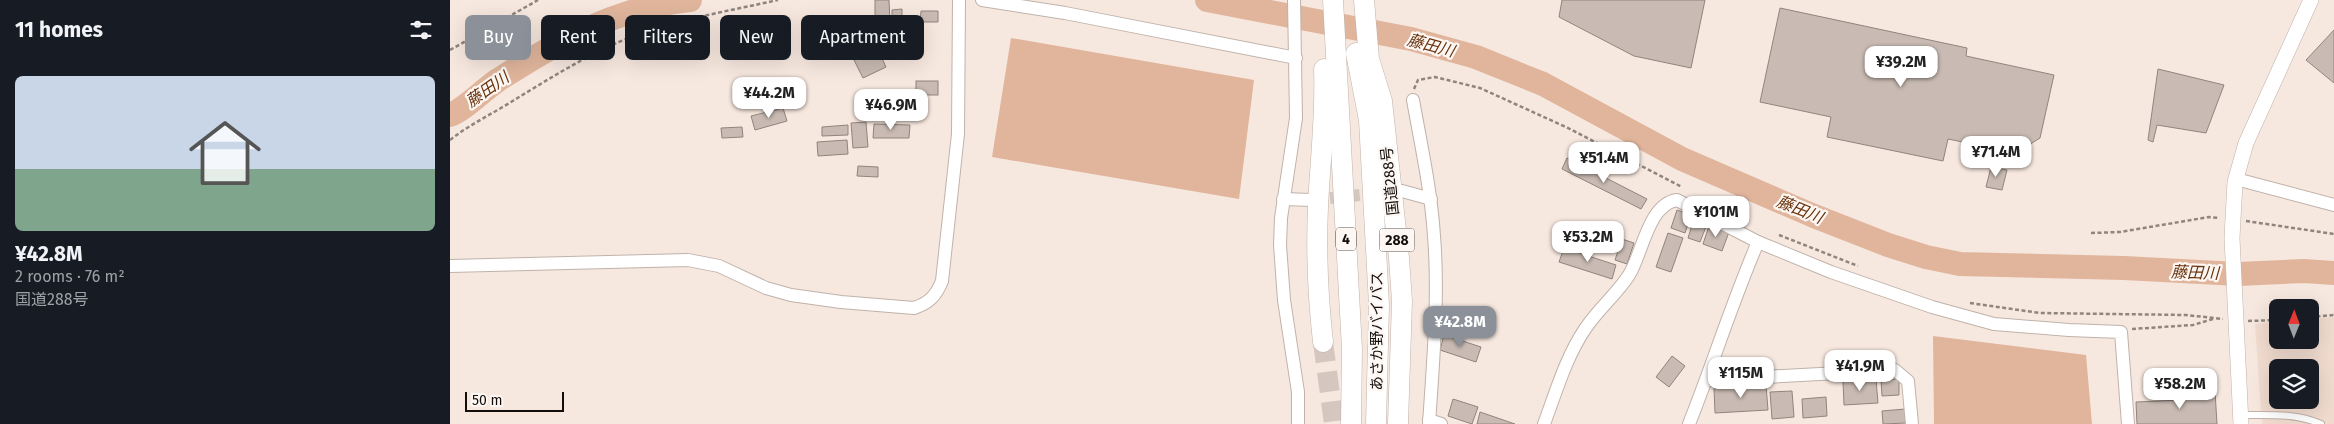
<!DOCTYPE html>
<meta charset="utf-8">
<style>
:root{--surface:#171b24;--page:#20242c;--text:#f1f3f6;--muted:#9ea1a6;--line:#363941;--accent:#8c9099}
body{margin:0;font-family:"Fira Sans","Noto Sans JP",sans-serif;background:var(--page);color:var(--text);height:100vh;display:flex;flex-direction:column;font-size:19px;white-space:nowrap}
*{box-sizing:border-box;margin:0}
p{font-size:16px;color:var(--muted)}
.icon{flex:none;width:28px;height:28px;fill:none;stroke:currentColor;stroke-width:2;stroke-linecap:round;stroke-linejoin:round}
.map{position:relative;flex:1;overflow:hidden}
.sheet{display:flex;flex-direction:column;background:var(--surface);width:450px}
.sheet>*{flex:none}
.top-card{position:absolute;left:15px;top:15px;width:475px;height:45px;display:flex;gap:10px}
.needle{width:32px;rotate:1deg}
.tools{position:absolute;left:1819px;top:299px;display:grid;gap:10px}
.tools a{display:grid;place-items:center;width:50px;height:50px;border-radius:8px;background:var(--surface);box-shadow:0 5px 20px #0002;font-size:25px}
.scale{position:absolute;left:15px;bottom:12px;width:99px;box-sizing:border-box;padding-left:5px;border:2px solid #130e0b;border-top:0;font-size:14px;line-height:18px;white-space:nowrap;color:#130e0b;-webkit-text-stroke:4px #fdf7f4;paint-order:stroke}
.price{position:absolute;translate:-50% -42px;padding:0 11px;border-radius:10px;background:#fff;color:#222;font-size:16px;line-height:32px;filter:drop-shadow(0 1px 2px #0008)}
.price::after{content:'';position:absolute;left:50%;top:30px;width:15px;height:11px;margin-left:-8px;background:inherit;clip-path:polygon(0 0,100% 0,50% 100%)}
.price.selected{background:var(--accent);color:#fff}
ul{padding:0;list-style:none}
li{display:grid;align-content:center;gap:10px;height:265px;padding:0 15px}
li+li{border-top:1px solid var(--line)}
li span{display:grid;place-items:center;height:155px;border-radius:8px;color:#555}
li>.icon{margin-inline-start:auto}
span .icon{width:90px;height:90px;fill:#fffc;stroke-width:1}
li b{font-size:21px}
h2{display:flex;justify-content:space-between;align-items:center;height:60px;padding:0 15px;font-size:21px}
.pill{padding:0 18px;border-radius:8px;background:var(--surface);box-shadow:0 5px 20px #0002;font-size:18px;line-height:45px}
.pill.selected{background:var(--accent);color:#fff}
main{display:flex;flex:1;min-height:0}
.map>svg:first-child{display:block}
.built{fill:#f1dbcf;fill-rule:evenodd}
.water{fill:#e0b59c}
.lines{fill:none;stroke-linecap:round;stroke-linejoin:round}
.river{stroke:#e0b59c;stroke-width:24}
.building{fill:#c9bbb3;stroke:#91847c}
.minor-tunnel{stroke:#d5c7bf;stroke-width:12;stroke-dasharray:12 6;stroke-linecap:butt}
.trunk-tunnel{stroke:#d5c7bf;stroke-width:20;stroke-dasharray:20 10;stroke-linecap:butt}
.service-casing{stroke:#c0b2aa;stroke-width:8}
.minor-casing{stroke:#c0b2aa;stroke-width:14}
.tertiary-casing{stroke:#c0b2aa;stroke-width:16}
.trunk-casing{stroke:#c0b2aa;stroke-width:21}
.path{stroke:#8f857e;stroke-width:2.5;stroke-dasharray:4 2.5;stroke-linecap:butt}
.service{stroke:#fff;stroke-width:6}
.minor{stroke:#fff;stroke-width:12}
.tertiary{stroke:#fff;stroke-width:15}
.trunk{stroke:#fff;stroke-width:20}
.labels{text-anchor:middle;stroke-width:4.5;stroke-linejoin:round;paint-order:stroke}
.shield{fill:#fdf7f4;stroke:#595451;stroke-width:1}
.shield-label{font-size:14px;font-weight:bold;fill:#130e0b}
.street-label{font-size:15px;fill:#130e0b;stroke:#fdf7f4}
.water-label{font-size:16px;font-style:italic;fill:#68330c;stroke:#fdf7f4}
</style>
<main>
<section class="sheet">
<h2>11 homes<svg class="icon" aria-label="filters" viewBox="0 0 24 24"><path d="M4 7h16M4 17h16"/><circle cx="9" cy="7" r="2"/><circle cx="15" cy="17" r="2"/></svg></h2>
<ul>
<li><span style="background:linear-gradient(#c9d6e8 60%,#7fa58c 0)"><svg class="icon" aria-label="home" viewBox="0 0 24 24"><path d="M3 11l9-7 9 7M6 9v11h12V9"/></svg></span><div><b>¥42.8M</b><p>2 rooms · 76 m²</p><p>国道288号</p></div></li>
</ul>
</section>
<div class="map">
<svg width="1884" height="424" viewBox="0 0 1884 424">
<rect width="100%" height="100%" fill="#f7e8df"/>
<path class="built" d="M1884,317v107h-72l-7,-100 22,-2 1,18h32v-21zM1828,368h32v32h-32z"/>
<g class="water">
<polygon points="561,38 804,80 789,199 542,157"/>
<polygon points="1483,336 1636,355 1642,424 1484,424"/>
</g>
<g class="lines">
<g class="river">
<polyline points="757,0 961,39 1026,57 1093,84 1232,159 1364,216 1438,245 1476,257 1510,264 1674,268 1788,274 1854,271 1884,273"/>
<path d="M0,115c14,-5 32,-24 48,-35 61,-39 118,-73 192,-80"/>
</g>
</g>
<g class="building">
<polygon points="425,0 439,0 440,23 425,23"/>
<polygon points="1112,0 1255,0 1241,68 1184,56 1109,17"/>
<polygon points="1330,8 1517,48 1516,56 1604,75 1590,138 1566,153 1498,139 1493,161 1377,137 1381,117 1310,102"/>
<polygon points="452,9 452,23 442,24 442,10"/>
<polygon points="471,11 488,11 488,22 470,22"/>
<polygon points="1884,30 1884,83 1856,60"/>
<polygon points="442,39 447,48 437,53 432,44"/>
<polygon points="427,48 436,67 413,78 404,60"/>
<polygon points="1708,69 1774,85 1756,133 1707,125 1703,142 1698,140"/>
<rect x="466" y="81" width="22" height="14"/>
<polygon points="333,108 337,121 305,130 301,116"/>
<polygon points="416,122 418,147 403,148 401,123"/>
<polygon points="424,124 460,125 459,138 423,138"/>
<polygon points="398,125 398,135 372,136 372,127"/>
<polygon points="292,127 293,137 272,138 271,128"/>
<polygon points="397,140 398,154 368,156 367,142"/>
<polygon points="1117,158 1197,199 1191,209 1112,169"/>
<polygon points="408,166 428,167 428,177 407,176"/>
<polygon points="1541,167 1557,170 1552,190 1536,187"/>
<polygon points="1227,210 1241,215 1235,233 1221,228"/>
<polygon points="1244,219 1257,224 1250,242 1238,238"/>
<polygon points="1259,226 1279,232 1272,251 1253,244"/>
<polygon points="1218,233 1233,238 1221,272 1206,267"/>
<polygon points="1172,239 1184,243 1177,264 1165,260"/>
<polygon points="1114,248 1166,265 1162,279 1109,262"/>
<polygon points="994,335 1031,347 1026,362 990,350"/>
<polygon points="1222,356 1235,366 1219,387 1206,377"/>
<polygon points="1426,379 1428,403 1394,405 1393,381"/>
<polygon points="1449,379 1449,395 1432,396 1431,380"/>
<polygon points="1316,385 1318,410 1265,413 1264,388"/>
<polygon points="1342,391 1344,417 1322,419 1320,392"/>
<polygon points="1765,391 1767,424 1687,424 1686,402 1731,400 1731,393"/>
<polygon points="1376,397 1377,416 1353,418 1352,399"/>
<polygon points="1003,399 1028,407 1022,424 998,416"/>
<polygon points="1455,409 1456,423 1433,424 1432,411"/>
<polygon points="1030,412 1065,424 1027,424"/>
</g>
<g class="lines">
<polyline class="minor-tunnel" points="862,200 929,193"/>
<polyline class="trunk-tunnel" points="873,342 884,424"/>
<g class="service-casing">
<path id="service" d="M1792,415c26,0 54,-2 79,9"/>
</g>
<g class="minor-casing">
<g id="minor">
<polyline points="532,0 615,13 846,58"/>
<polyline points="844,0 846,118 831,218 830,245 834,300 848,392 848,424"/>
<path d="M963,100c8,45 18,90 21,136 5,62 -1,126 -5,188"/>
<polyline points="1786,179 1884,205"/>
<polyline points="952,191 981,199"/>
<polyline points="833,199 862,200"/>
<path d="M0,266l238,-6 31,6 47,22 25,7 50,7 73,6c15,-5 22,-12 28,-27l16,-147 1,-134"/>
<polyline points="1257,380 1445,370 1458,381 1462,424"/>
<polyline points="979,420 991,424"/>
<path d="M1094,424c12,-32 22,-67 41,-95 13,-20 32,-35 44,-54 13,-20 19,-71 48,-75l81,42 73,30 101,35 62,17 75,6 52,2 7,92"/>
<path d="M1239,424c24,-60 43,-122 69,-182"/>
</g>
</g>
<g class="tertiary-casing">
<polyline id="tertiary" points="1791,424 1782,238 1785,182 1796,143 1861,0"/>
</g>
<g class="trunk-casing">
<g id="trunk">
<polyline points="883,0 902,349 901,424"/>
<polyline points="914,0 919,59 932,101 949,258 952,301 948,424"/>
<polyline points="906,53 919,120 929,305 926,424"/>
<path d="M873,342c-5,-45 -7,-90 -5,-135 2,-46 8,-92 6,-138"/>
</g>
</g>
<g class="path">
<polyline points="0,50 88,0"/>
<polyline points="964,89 968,80 985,77 1030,88 1118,128 1232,187"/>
<path d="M0,140c19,-15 40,-25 61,-38 41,-25 85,-53 131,-69 44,-15 91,-23 136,-33"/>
<polyline points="1796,221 1884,234"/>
<polyline points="1641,233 1670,232 1759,217 1769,218"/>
<polyline points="1329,235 1408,266"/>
<polyline points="1520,303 1590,313 1736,315 1773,319"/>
<polyline points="1860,317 1884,315"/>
<polyline points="1798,321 1828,320"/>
<polyline points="1682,329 1743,325 1763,319"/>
</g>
<use href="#service" class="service"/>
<use href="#minor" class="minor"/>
<use href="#tertiary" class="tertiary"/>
<use href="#trunk" class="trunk"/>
</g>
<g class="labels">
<g class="shield">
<rect x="886" y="227.5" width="20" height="23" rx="4"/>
<rect x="929.5" y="228.5" width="35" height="23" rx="4"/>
</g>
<g class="shield-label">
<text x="896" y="244">4</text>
<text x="947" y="245">288</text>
</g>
<g class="street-label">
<text transform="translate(940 181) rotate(-96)" y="5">国道288号</text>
<text transform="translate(927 331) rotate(-90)" y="5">あさか野バイパス</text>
</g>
<g class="water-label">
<text transform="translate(981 45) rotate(15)" y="6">藤田川</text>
<text transform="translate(37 89) rotate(-35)" y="6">藤田川</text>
<text transform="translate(1350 209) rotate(22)" y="6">藤田川</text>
<text transform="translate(1745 272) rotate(2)" y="6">藤田川</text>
</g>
</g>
</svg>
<div class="tools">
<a><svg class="needle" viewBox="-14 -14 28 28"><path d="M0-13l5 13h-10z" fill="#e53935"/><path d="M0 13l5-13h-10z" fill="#9ea1a6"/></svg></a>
<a><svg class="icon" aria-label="layers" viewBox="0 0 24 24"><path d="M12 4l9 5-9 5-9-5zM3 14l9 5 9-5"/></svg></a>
</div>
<div class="scale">50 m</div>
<b class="price" style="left:1451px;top:88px">¥39.2M</b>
<b class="price" style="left:319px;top:119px">¥44.2M</b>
<b class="price" style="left:441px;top:131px">¥46.9M</b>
<b class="price" style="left:1546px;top:178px">¥71.4M</b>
<b class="price" style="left:1154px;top:184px">¥51.4M</b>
<b class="price" style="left:1266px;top:238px">¥101M</b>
<b class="price" style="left:1138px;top:263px">¥53.2M</b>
<b class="price selected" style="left:1010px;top:348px">¥42.8M</b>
<b class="price" style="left:1410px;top:392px">¥41.9M</b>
<b class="price" style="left:1291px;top:399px">¥115M</b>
<b class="price" style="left:1730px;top:410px">¥58.2M</b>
<div class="top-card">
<a class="pill selected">Buy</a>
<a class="pill">Rent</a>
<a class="pill">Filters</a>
<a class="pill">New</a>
<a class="pill">Apartment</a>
</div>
</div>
</main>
